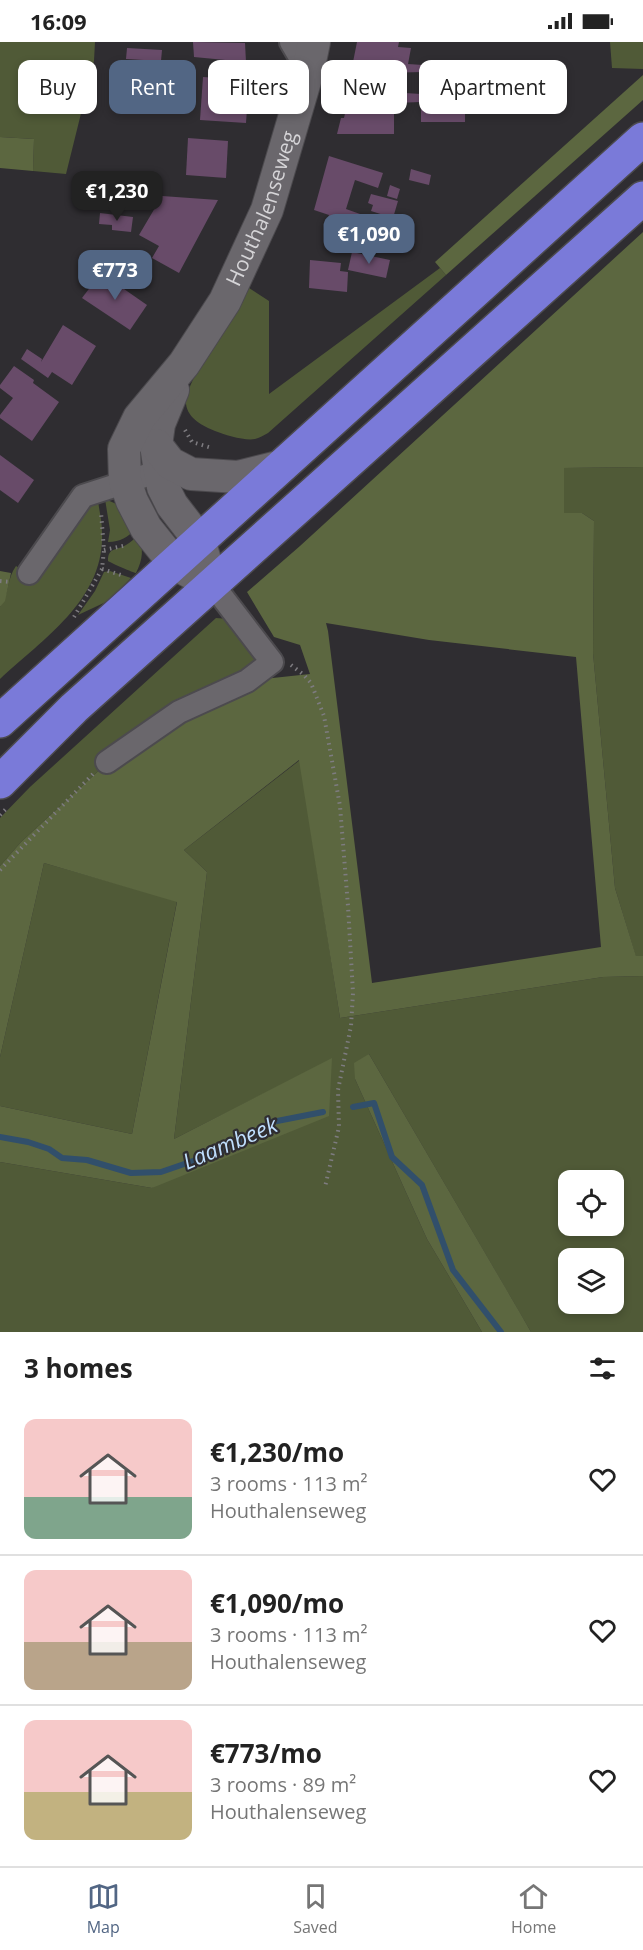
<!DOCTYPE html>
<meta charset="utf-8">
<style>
:root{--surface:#fff;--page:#f6f6f6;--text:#222;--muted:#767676;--line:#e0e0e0;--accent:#526684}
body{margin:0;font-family:"Open Sans",sans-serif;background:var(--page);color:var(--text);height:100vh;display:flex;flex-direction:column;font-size:22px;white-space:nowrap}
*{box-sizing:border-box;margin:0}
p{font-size:20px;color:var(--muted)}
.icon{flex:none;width:33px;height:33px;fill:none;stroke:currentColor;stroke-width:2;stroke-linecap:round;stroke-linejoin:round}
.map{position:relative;height:1290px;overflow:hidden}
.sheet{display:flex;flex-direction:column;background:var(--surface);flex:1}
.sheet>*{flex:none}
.banner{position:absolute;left:18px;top:18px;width:608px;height:54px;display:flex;gap:12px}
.tools{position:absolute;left:558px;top:1128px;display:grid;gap:12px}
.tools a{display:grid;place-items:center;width:66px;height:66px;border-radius:12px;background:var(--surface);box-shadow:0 3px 9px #0003;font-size:30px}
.price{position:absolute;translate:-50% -51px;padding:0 14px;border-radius:12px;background:var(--accent);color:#fff;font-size:20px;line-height:39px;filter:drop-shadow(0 2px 3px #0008)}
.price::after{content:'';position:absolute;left:50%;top:36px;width:18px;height:14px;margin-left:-9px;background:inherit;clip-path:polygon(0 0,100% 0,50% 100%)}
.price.on{background:#222;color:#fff}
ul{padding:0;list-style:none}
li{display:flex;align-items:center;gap:18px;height:150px;padding:0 24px}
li+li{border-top:2px solid var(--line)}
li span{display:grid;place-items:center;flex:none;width:168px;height:120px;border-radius:12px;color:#555}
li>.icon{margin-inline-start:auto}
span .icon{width:72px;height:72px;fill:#fffc;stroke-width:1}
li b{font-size:26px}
h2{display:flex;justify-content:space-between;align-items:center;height:72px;padding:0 24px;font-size:26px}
.pill{padding:0 21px;border-radius:12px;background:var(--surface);box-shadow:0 3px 9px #0003;font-size:21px;line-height:54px}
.pill.on{background:var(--accent);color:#fff}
.status{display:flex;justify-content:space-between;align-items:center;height:42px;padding:0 30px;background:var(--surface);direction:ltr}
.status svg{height:16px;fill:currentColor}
.dock{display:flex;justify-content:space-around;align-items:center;height:84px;border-top:2px solid var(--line);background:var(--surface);font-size:16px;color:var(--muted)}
.dock a{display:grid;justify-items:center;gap:3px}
.dock .on{color:var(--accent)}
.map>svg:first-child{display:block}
.green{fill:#505a37;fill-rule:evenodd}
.forest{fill:#5c6740;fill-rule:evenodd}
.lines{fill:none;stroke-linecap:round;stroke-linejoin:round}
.stream{stroke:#314f6b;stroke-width:6}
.building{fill:#684b69}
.street-casing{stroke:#4c4a4e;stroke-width:26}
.secondary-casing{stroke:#4c4a4e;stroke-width:34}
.highway-casing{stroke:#4c4a4e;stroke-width:36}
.path{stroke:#7e7c80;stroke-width:4;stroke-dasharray:1.5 4.5;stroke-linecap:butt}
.street{stroke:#6a676c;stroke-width:22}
.secondary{stroke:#6a676c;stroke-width:32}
.highway{stroke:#7a7ad9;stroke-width:33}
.labels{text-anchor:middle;stroke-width:4.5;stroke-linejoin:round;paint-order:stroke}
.street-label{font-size:21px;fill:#d5d4d7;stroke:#2f2d31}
.water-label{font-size:22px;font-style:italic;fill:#c0dffe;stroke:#2f2d31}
</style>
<div class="status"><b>16:09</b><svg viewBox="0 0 49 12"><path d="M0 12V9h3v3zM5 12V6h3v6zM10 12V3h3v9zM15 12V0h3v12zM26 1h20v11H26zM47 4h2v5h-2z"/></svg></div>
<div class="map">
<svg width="643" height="1290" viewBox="0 0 643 1290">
<rect width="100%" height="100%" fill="#2f2d31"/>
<g class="green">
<polygon points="0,0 95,0 94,19 66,132 33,129 34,97 0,95"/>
<polygon points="610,0 643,0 643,27 612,26"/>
<path d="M440,226l6,7 -178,158c-4,2 -9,5 -13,6 -10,2 -30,-4 -40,-8 -12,-5 -27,-12 -29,-27 -2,-22 50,-94 63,-116l20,13v93z"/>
<polygon points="643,425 643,914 636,915 615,846 593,611 594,479 582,471 564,471 564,426"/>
<path d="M105,457l16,7 15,23c-9,8 -15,13 -28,13l2,-12z"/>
<path d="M98,458c1,10 4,21 4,32 3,67 -58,106 -102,147v-72c9,-12 7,-29 16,-41l20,13 52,-76z"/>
<path d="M138,493c6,14 5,24 -2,38 -2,0 -25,-10 -28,-12 0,-14 8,-10 18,-16 4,-2 9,-7 12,-10z"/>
<polygon points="110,529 131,536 108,559 78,573 95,549 104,530"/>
<polygon points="216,576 229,577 254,606 254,619 241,632 130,700 21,800 0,824 0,776 30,745"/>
<path d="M300,718l40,258 263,-41 40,-1v356h-112l-162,-278 -14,25 72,160 55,93h-482v-170l152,26 180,-129 -158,80 33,-267 -23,-22zM568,1138h46v46h-46zM568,1216h46v46h-46z"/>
<polygon points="44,821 177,859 132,1092 0,1064 0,1015"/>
</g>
<g class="forest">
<polygon points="643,33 643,58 446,233 435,220"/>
<polygon points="0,95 34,97 33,129 0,126"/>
<path d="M643,190v235l-79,1v45h18l12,8 -1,132 22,235 21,68h7v20l-40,1 -263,41 -41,-258 -115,90 23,22 -33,267 158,-81 -3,58 -177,72 -152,-26v-56l132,28 45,-232 -133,-39 -44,194v-191l21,-24 109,-100 114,-61 66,-7 -10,-29 -26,-8 -27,-45 53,-46zM326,581l103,17 147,17 25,290 -229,36 -44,-352z"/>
<polygon points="0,529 11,531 5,559 0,565"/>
<polygon points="369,1012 519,1269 531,1290 482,1290 427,1197 355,1037 354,1021"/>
</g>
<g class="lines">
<g class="stream">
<polyline points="353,1065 374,1061 392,1115 422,1143 453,1228 501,1290"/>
<polyline points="0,1095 28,1100 49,1107 62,1116 87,1118 131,1131 161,1130 222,1109 272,1080 323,1070"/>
</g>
</g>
<g class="building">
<polygon points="193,0 245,1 246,20 194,15"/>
<polygon points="357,0 399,0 398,5 411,6 408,22 423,23 423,30 382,31 352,25"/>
<polygon points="127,6 162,8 161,19 126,17"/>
<polygon points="203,35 249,38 246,81 200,78"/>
<polygon points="353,35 381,41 404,41 405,51 437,53 437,60 465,60 465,80 421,80 421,60 394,61 394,92 337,92 341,76 344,76"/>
<polygon points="441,39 442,48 425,49 425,40"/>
<polygon points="456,51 484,51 484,58 456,59"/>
<polygon points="188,96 228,99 226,136 186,133"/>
<polygon points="329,114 383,131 378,146 355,138 346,167 360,172 356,187 327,178 329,173 314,168"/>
<polygon points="411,127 431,133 429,143 409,138"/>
<polygon points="390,143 400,147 397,157 387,154"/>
<polygon points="371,152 398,159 393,176 371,169 373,163 368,161"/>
<polygon points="162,154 218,158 179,231 152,216 159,204 139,193"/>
<polygon points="100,171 133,175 131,190 112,188 112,183 99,182"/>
<polygon points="352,210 390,218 386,236 348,228"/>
<polygon points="310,218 341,221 340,229 348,230 347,250 309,246"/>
<polygon points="101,231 147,263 130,288 82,256"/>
<polygon points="63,283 96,304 72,343 52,330 48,336 21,317 27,307 42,317 41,320"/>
<polygon points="14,324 34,338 33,341 59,360 32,399 0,376 0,373 13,356 0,346 0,343"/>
<polygon points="0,413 34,438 18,461 0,448"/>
</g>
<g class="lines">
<g class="street-casing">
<g id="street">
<polyline points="291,0 308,29"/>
<polyline points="29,531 83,454 160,429"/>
<polyline points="107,720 179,670 247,639 272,620 213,543"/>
</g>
</g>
<g class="secondary-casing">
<g id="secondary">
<polyline points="173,348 159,382 156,403 160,429 163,445 172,463 199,498 207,525"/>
<polyline points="156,403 170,421 191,432 238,435 282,424"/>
<path id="s1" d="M213,543l-39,-22 -28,-35 -14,-27 -7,-20 -1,-32 15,-31 45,-54 41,-63 42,-91 41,-139 6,-29"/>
</g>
</g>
<g class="highway-casing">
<g id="highway">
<polyline points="0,679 643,97"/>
<polyline points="0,740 74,666 643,156"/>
</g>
</g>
<g class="path">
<polyline points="185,388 192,400 212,406"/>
<polyline points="104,508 127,503"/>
<polyline points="102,527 121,533"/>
<polyline points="0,539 11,540"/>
<polyline points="74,575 102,527 104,508 101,470"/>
<polyline points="291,623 304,633 311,641 324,674 340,764 348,864 353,951 351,984 338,1048 339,1085 325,1145"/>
<polyline points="0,773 8,765"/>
<polyline points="0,828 93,732"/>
</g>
<use href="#street" class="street"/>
<use href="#secondary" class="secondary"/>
<use href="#highway" class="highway"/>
</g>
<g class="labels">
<g class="street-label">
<text dy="7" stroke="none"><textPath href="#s1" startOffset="453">Houthalenseweg</textPath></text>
</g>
<g class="water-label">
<text transform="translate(230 1101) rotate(-23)" y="8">Laambeek</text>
</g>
</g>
</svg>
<div class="tools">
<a><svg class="icon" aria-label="locate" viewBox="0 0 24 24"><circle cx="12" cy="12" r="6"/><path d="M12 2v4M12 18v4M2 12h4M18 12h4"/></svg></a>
<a><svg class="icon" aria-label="layers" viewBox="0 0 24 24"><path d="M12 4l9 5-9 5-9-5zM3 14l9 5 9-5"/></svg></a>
</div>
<b class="price on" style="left:117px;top:180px">€1,230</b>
<b class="price" style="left:369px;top:223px">€1,090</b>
<b class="price" style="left:115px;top:259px">€773</b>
<div class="banner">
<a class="pill">Buy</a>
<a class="pill on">Rent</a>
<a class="pill">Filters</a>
<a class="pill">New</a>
<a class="pill">Apartment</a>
</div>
</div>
<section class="sheet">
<h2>3 homes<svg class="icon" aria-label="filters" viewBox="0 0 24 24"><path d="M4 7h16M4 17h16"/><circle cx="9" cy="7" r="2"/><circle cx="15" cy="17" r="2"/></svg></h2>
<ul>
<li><span style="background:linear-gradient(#f6c9c9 65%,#7fa58c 0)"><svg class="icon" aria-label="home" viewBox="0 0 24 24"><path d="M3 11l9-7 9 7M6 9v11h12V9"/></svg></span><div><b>€1,230/mo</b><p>3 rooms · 113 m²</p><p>Houthalenseweg</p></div><svg class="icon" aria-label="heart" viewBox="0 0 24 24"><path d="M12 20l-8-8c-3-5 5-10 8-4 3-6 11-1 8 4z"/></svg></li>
<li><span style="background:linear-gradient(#f6c9c9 60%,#b9a48a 0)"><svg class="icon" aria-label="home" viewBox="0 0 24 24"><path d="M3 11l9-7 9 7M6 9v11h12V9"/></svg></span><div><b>€1,090/mo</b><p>3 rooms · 113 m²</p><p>Houthalenseweg</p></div><svg class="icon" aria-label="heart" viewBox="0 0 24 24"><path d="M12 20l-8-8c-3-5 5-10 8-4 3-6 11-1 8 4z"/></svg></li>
<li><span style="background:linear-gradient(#f6c9c9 60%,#c2b280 0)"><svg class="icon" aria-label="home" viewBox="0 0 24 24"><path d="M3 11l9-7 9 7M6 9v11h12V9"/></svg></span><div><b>€773/mo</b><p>3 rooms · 89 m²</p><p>Houthalenseweg</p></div><svg class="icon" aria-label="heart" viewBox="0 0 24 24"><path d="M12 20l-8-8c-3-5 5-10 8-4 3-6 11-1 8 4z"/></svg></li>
</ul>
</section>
<nav class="dock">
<a class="on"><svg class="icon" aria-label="map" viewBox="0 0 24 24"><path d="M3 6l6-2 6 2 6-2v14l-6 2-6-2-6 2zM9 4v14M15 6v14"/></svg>Map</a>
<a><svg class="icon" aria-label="saved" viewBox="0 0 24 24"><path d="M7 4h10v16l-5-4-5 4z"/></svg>Saved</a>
<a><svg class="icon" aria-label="home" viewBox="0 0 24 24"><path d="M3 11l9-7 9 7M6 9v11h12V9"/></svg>Home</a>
</nav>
